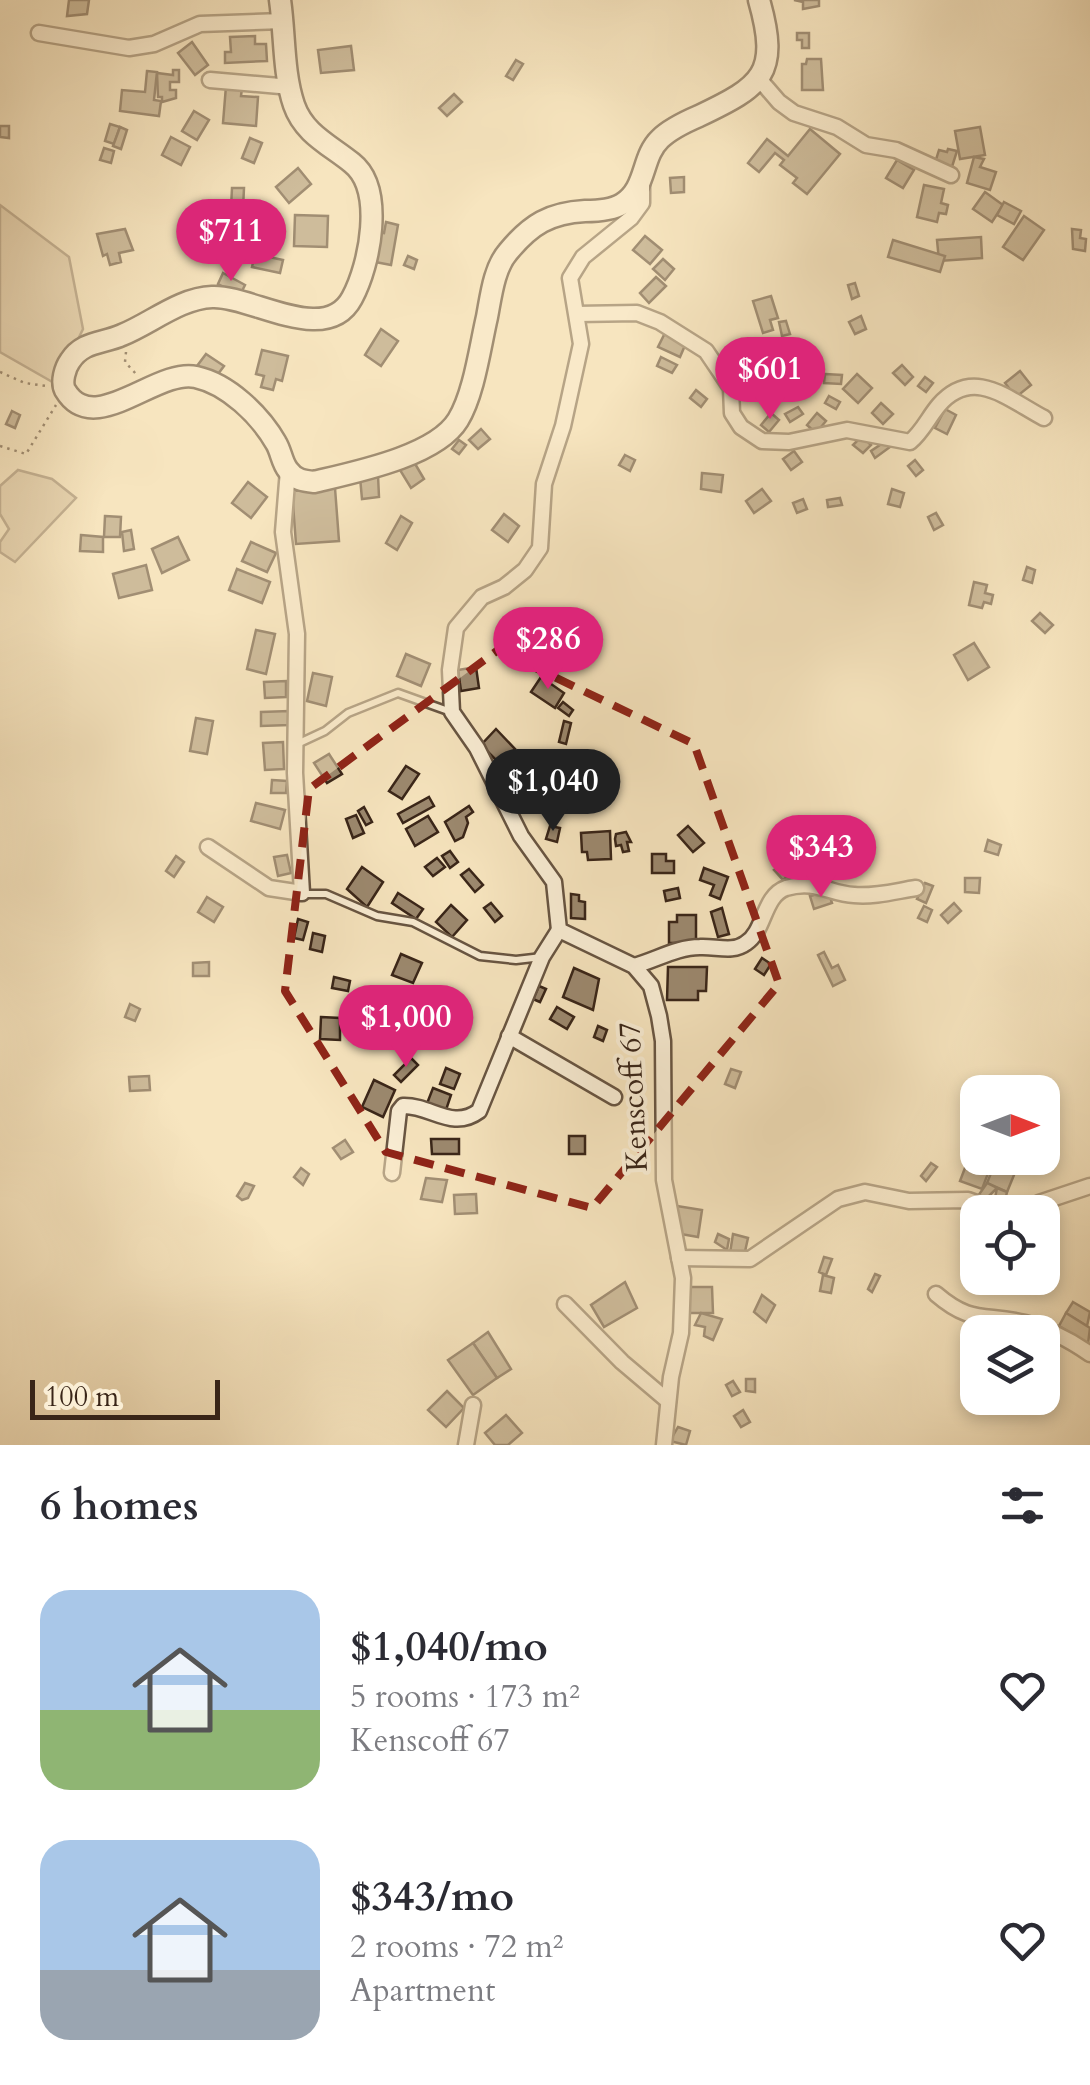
<!DOCTYPE html>
<meta charset="utf-8">
<style>
:root{--surface:#fff;--page:#f7f7f7;--text:#2b2b33;--muted:#7c7c81;--accent:#db2777}
body{margin:0;font-family:Cardo,serif;background:var(--page);color:var(--text);height:100vh;display:flex;flex-direction:column;font-size:38px;white-space:nowrap}
*{box-sizing:border-box;margin:0}
p{font-size:32px;color:var(--muted)}
.icon{flex:none;width:55px;height:55px;fill:none;stroke:currentColor;stroke-width:2;stroke-linecap:round;stroke-linejoin:round}
.map{position:relative;height:1445px;overflow:hidden}
.side{display:flex;flex-direction:column;background:var(--surface);flex:1}
.side>*{flex:none}
.needle{width:65px;rotate:90deg}
.tools{position:absolute;left:960px;top:1075px;display:grid;gap:20px}
.tools a{display:grid;place-items:center;width:100px;height:100px;border-radius:20px;background:var(--surface);box-shadow:0 5px 15px #0003;font-size:50px}
.scale{position:absolute;left:30px;bottom:25px;width:190px;box-sizing:border-box;padding-left:10px;border:5px solid #392518;border-top:0;font-size:28px;line-height:35px;white-space:nowrap;color:#392518;-webkit-text-stroke:8px #faeed5;paint-order:stroke}
.price{position:absolute;translate:-50% -85px;padding:0 22px;border-radius:35px;background:var(--accent);color:#fff;font-size:32px;line-height:65px;filter:drop-shadow(0 2px 5px #0008)}
.price::after{content:'';position:absolute;left:50%;top:60px;width:30px;height:22px;margin-left:-15px;background:inherit;clip-path:polygon(0 0,100% 0,50% 100%)}
.price.on{background:#222;color:#fff}
ul{padding:0;list-style:none}
li{display:flex;align-items:center;gap:30px;height:250px;padding:0 40px}
li span{display:grid;place-items:center;flex:none;width:280px;height:200px;border-radius:30px;color:#555}
li>.icon{margin-inline-start:auto}
span .icon{width:120px;height:120px;fill:#fffc;stroke-width:1}
li b{font-size:42px}
h2{display:flex;justify-content:space-between;align-items:center;height:120px;padding:0 40px;font-size:42px}
.map>svg:first-child{display:block}
.green{fill:#d7c4a3;stroke:#88745e;stroke-width:2.5}
.building{fill:#9c896f;stroke:#392518;stroke-width:2.5}
.lines{fill:none;stroke-linecap:round;stroke-linejoin:round}
.lane-casing{stroke:#685542;stroke-width:11}
.street-casing{stroke:#685542;stroke-width:19}
.secondary-casing{stroke:#392518;stroke-width:25}
.path{stroke:#392518;stroke-width:2.5;stroke-dasharray:2.5 5;stroke-linecap:butt}
.lane{stroke:#faeed5;stroke-width:6}
.street{stroke:#faeed5;stroke-width:14}
.secondary{stroke:#faeed5;stroke-width:20}
.marked{fill:none;stroke:#8f2418;stroke-width:8;stroke-dasharray:20 12;stroke-linejoin:round}
.labels{text-anchor:middle;stroke-width:8;stroke-linejoin:round;paint-order:stroke}
.street-label{font-size:30px;fill:#392518;stroke:#faeed5}
</style>
<div class="map">
<svg width="1090" height="1445" viewBox="0 0 1090 1445">
<rect width="100%" height="100%" fill="#f7e5bf"/>
<filter id="stains"><feTurbulence type="fractalNoise" baseFrequency=".002" numOctaves="4"/><feColorMatrix values="0 0 0 0 .2 0 0 0 0 .09 0 0 0 0 .02 0 0 0 .5 -.17"/></filter>
<radialGradient id="worn" r=".72"><stop offset=".6" stop-color="#630" stop-opacity="0"/><stop offset="1" stop-color="#630" stop-opacity=".3"/></radialGradient>
<g class="green">
<polygon points="0,205 69,257 83,329 56,384 0,352"/>
<polygon points="18,470 52,479 76,498 15,562 0,552 0,542 9,529 0,514 0,486"/>
</g>
<g class="building">
<polygon points="69,0 89,0 87,14 67,16"/>
<polygon points="794,0 819,0 819,6 803,9 803,2"/>
<polygon points="797,33 809,33 809,48 802,48 802,40 797,40"/>
<polygon points="255,36 255,44 266,44 267,61 225,63 225,52 231,52 230,37"/>
<polygon points="192,42 208,65 195,75 178,53"/>
<polygon points="351,46 354,70 321,73 318,50"/>
<polygon points="807,59 821,59 823,90 802,90 802,64 806,64"/>
<polygon points="516,60 523,64 513,80 506,76"/>
<polygon points="173,70 179,70 179,82 170,82 170,90 176,90 176,98 162,102 162,97 158,97 157,73 173,75"/>
<polygon points="147,71 157,72 154,100 161,101 159,116 120,111 122,90 145,92"/>
<polygon points="226,86 242,88 241,96 258,97 256,126 223,123"/>
<polygon points="454,94 462,102 447,116 439,108"/>
<polygon points="194,111 209,120 197,140 182,131"/>
<polygon points="110,124 120,127 114,144 105,141"/>
<polygon points="0,126 9,126 9,138 0,137"/>
<polygon points="120,127 127,130 121,149 113,146"/>
<polygon points="980,127 985,155 960,159 955,131"/>
<polygon points="810,129 840,154 807,194 793,183 797,178 780,165 784,160 775,153 759,172 748,163 767,139 788,156"/>
<polygon points="171,137 190,147 181,165 162,155"/>
<polygon points="250,138 262,143 254,163 242,158"/>
<polygon points="104,148 114,151 111,163 100,160"/>
<polygon points="948,149 957,151 951,170 934,166 939,150 947,152"/>
<polygon points="974,157 984,159 980,167 996,172 990,190 967,183"/>
<polygon points="897,160 914,170 903,188 886,178"/>
<polygon points="298,168 311,184 289,203 276,187"/>
<polygon points="684,177 684,192 671,193 670,178"/>
<polygon points="924,185 944,189 941,203 948,205 946,214 939,213 937,222 917,217"/>
<polygon points="232,188 244,188 243,209 231,208"/>
<polygon points="985,192 1003,205 992,222 973,209"/>
<polygon points="1004,202 1021,211 1014,224 997,215"/>
<polygon points="295,215 328,216 327,247 294,246"/>
<polygon points="1024,216 1044,230 1023,260 1003,247"/>
<polygon points="386,222 398,225 391,265 370,261 376,232 384,233"/>
<polygon points="125,229 133,250 119,253 121,262 110,265 107,254 103,256 97,234"/>
<polygon points="1072,229 1081,230 1080,238 1086,239 1085,251 1073,249"/>
<polygon points="251,233 263,237 259,251 247,248"/>
<polygon points="645,236 662,250 650,264 633,250"/>
<polygon points="981,237 982,258 939,261 937,240"/>
<polygon points="893,240 945,256 940,272 888,257"/>
<polygon points="255,254 283,260 280,273 252,267"/>
<polygon points="408,256 417,260 414,269 404,265"/>
<polygon points="663,259 674,269 665,280 653,269"/>
<polygon points="223,273 245,285 240,295 218,284"/>
<polygon points="656,277 666,286 649,303 640,293"/>
<polygon points="855,283 859,296 852,299 848,285"/>
<polygon points="771,296 778,318 770,320 773,330 763,333 753,301"/>
<polygon points="861,316 866,329 855,334 849,322"/>
<polygon points="786,321 790,334 782,336 779,322"/>
<polygon points="381,329 398,341 381,366 365,355"/>
<polygon points="665,333 686,343 680,357 658,347"/>
<polygon points="262,350 288,356 282,381 276,379 273,390 261,387 264,376 256,374"/>
<polygon points="206,354 224,366 215,378 197,366"/>
<polygon points="661,357 677,365 672,373 657,366"/>
<polygon points="902,365 913,377 905,385 893,373"/>
<polygon points="1020,371 1031,385 1016,397 1005,383"/>
<polygon points="825,374 842,375 841,384 824,383"/>
<polygon points="857,374 872,388 858,403 843,389"/>
<polygon points="925,377 933,383 926,392 918,386"/>
<polygon points="696,390 707,399 701,407 690,398"/>
<polygon points="829,396 840,402 836,409 825,403"/>
<polygon points="881,403 893,414 883,424 872,413"/>
<polygon points="798,407 803,414 790,422 785,414"/>
<polygon points="945,409 956,415 947,434 935,428"/>
<polygon points="12,411 20,415 15,428 6,424"/>
<polygon points="771,413 779,420 769,432 761,425"/>
<polygon points="817,413 826,421 816,433 807,425"/>
<polygon points="481,429 490,439 478,449 469,440"/>
<polygon points="862,436 871,445 863,453 853,445"/>
<polygon points="459,440 466,445 459,454 452,449"/>
<polygon points="886,441 890,447 875,458 871,451"/>
<polygon points="794,451 802,462 791,470 783,459"/>
<polygon points="625,455 635,460 630,471 619,465"/>
<polygon points="915,460 923,470 916,476 908,466"/>
<polygon points="414,462 424,479 411,488 400,470"/>
<polygon points="702,473 723,475 721,492 701,489"/>
<polygon points="378,475 379,497 362,499 360,477"/>
<polygon points="248,482 267,497 251,518 232,503"/>
<polygon points="335,488 339,541 296,544 292,491"/>
<polygon points="762,489 771,501 754,513 746,501"/>
<polygon points="892,489 904,493 900,507 888,504"/>
<polygon points="840,498 842,505 828,507 827,500"/>
<polygon points="803,499 807,509 797,513 793,503"/>
<polygon points="936,513 943,525 934,530 928,517"/>
<polygon points="504,514 519,526 508,542 492,530"/>
<polygon points="105,516 121,517 120,537 104,537"/>
<polygon points="401,516 412,523 397,550 386,543"/>
<polygon points="131,530 134,549 124,551 122,532"/>
<polygon points="81,535 103,537 103,552 80,551"/>
<polygon points="178,537 189,560 162,573 152,549"/>
<polygon points="251,542 276,553 267,572 242,561"/>
<polygon points="146,565 152,590 119,598 113,574"/>
<polygon points="1027,567 1035,570 1032,583 1023,580"/>
<polygon points="237,569 270,582 262,603 229,590"/>
<polygon points="974,582 987,585 985,593 993,595 991,604 984,602 982,608 969,605"/>
<polygon points="1040,613 1053,625 1045,633 1032,621"/>
<polygon points="256,630 275,634 266,674 247,669"/>
<polygon points="974,643 989,667 968,680 954,655"/>
<polygon points="406,654 430,664 421,686 397,676"/>
<polygon points="476,667 479,688 461,691 458,670"/>
<polygon points="313,673 332,677 326,706 307,701"/>
<polygon points="541,677 564,693 555,708 531,692"/>
<polygon points="286,681 286,697 265,698 264,682"/>
<polygon points="563,702 573,710 569,716 558,708"/>
<polygon points="289,711 289,725 261,726 261,712"/>
<polygon points="196,718 213,721 207,754 190,751"/>
<polygon points="564,721 571,723 566,744 559,742"/>
<polygon points="496,729 515,749 500,764 481,745"/>
<polygon points="283,742 284,769 265,770 263,743"/>
<polygon points="531,752 547,764 524,795 508,783"/>
<polygon points="329,754 342,774 327,783 314,763"/>
<polygon points="406,766 419,774 402,799 389,791"/>
<polygon points="272,780 287,781 286,793 271,793"/>
<polygon points="429,797 434,806 403,823 398,814"/>
<polygon points="256,803 285,810 280,829 251,821"/>
<polygon points="469,806 473,812 466,817 468,823 463,837 455,841 445,822"/>
<polygon points="364,807 372,822 366,825 358,811"/>
<polygon points="356,815 364,833 353,838 346,819"/>
<polygon points="428,816 438,832 415,846 406,829"/>
<polygon points="550,826 560,828 557,842 546,839"/>
<polygon points="688,826 704,843 693,852 678,835"/>
<polygon points="610,831 611,859 588,860 587,852 582,852 581,833"/>
<polygon points="626,832 631,842 627,842 629,851 623,852 621,845 616,846 615,839 616,834"/>
<polygon points="988,840 1001,845 998,855 985,851"/>
<polygon points="450,851 458,862 450,868 442,856"/>
<polygon points="652,854 666,854 666,861 674,861 674,873 652,873"/>
<polygon points="287,855 291,873 278,876 274,857"/>
<polygon points="176,856 184,862 174,877 166,871"/>
<polygon points="437,858 445,867 433,876 425,867"/>
<polygon points="782,864 790,874 783,880 774,870"/>
<polygon points="362,867 383,882 367,907 347,889"/>
<polygon points="704,868 728,877 720,899 710,895 714,885 700,880"/>
<polygon points="469,869 483,885 475,892 461,875"/>
<polygon points="965,878 980,878 979,893 965,892"/>
<polygon points="925,883 933,886 926,903 917,899"/>
<polygon points="678,888 680,898 666,901 664,891"/>
<polygon points="828,891 832,903 814,909 810,896"/>
<polygon points="398,893 423,909 416,919 392,903"/>
<polygon points="571,894 579,895 579,901 585,902 585,919 571,918"/>
<polygon points="207,897 223,907 214,922 198,912"/>
<polygon points="491,903 502,916 495,922 484,908"/>
<polygon points="954,903 961,911 948,923 941,915"/>
<polygon points="451,905 467,920 452,937 436,922"/>
<polygon points="924,906 932,910 927,922 918,918"/>
<polygon points="722,908 729,934 718,937 711,912"/>
<polygon points="677,915 696,915 696,943 669,943 669,922 677,922"/>
<polygon points="298,919 308,922 303,940 294,938"/>
<polygon points="313,933 325,936 322,952 310,949"/>
<polygon points="824,952 832,968 838,965 845,980 833,986 818,955"/>
<polygon points="401,954 422,963 413,983 392,975"/>
<polygon points="762,958 771,964 764,975 755,969"/>
<polygon points="209,962 209,976 193,976 193,963"/>
<polygon points="668,967 707,967 706,991 698,991 698,1000 667,1000"/>
<polygon points="574,968 599,979 593,1010 563,997"/>
<polygon points="334,977 350,981 348,991 332,988"/>
<polygon points="539,986 546,989 540,1002 533,999"/>
<rect x="385" y="988" width="10" height="11"/>
<polygon points="130,1004 140,1009 135,1021 125,1017"/>
<polygon points="557,1007 574,1017 567,1029 550,1019"/>
<polygon points="350,1011 359,1014 354,1028 345,1025"/>
<polygon points="321,1017 340,1018 340,1040 320,1039"/>
<polygon points="598,1026 607,1030 603,1041 594,1037"/>
<polygon points="411,1058 418,1065 401,1082 394,1075"/>
<polygon points="446,1068 460,1074 454,1089 440,1084"/>
<polygon points="731,1069 741,1072 735,1088 725,1084"/>
<polygon points="149,1076 150,1090 130,1091 129,1077"/>
<polygon points="374,1080 395,1090 383,1117 362,1107"/>
<polygon points="433,1088 451,1095 445,1113 426,1106"/>
<rect x="569" y="1136" width="16" height="18"/>
<polygon points="431,1139 459,1139 459,1154 432,1154"/>
<polygon points="976,1139 978,1158 994,1158 982,1189 960,1181"/>
<polygon points="345,1140 353,1152 341,1159 333,1148"/>
<polygon points="997,1158 1021,1158 1007,1192 987,1183"/>
<polygon points="931,1163 937,1167 926,1181 921,1176"/>
<polygon points="301,1168 309,1174 303,1185 294,1177"/>
<polygon points="426,1178 447,1180 442,1202 421,1199"/>
<polygon points="245,1183 254,1186 248,1198 242,1200 237,1196"/>
<polygon points="987,1183 997,1188 984,1201 978,1196"/>
<polygon points="997,1188 1007,1192 1004,1205 994,1203"/>
<polygon points="476,1194 477,1213 455,1214 454,1195"/>
<polygon points="677,1206 702,1210 698,1237 675,1233"/>
<polygon points="718,1234 729,1239 727,1250 715,1242"/>
<polygon points="733,1234 748,1238 744,1256 730,1253"/>
<polygon points="824,1257 832,1259 826,1275 819,1272"/>
<polygon points="875,1274 880,1276 872,1292 868,1289"/>
<polygon points="823,1275 834,1278 831,1293 820,1291"/>
<polygon points="625,1282 637,1308 604,1327 591,1305"/>
<polygon points="686,1287 712,1287 713,1313 688,1313"/>
<polygon points="762,1295 775,1305 766,1322 754,1312"/>
<polygon points="1073,1302 1090,1312 1087,1326 1066,1313"/>
<polygon points="701,1313 722,1319 713,1340 704,1336 705,1327 695,1325"/>
<polygon points="1066,1313 1090,1328 1088,1344 1059,1326"/>
<polygon points="488,1332 511,1369 497,1378 473,1343"/>
<polygon points="473,1343 497,1378 473,1395 448,1360"/>
<polygon points="746,1379 755,1379 755,1392 746,1391"/>
<polygon points="733,1381 740,1392 732,1396 726,1385"/>
<polygon points="447,1391 464,1408 446,1427 428,1410"/>
<polygon points="743,1410 750,1422 741,1427 734,1416"/>
<polygon points="506,1415 522,1433 508,1445 495,1445 485,1433"/>
<polygon points="678,1427 690,1431 686,1445 670,1441"/>
</g>
<g class="lines">
<g class="lane-casing">
<g id="lane">
<polyline points="295,745 325,731 348,713 398,693 451,712"/>
<polyline points="303,894 326,894 377,916 413,922 480,956 516,960 542,957"/>
</g>
</g>
<g class="street-casing">
<g id="street">
<polyline points="39,33 129,48 154,44 200,24 283,21"/>
<polyline points="210,80 291,87"/>
<polyline points="760,80 779,102 794,113 837,127 866,145 896,150 951,175"/>
<polyline points="642,182 642,203 631,218 583,257 570,278 581,344 563,426 544,484 540,548 525,570 504,587 482,597 456,628 450,670 452,712 477,748 521,836 554,882 559,930 634,966 651,986 659,1016 663,1041 664,1180 683,1278 681,1333 671,1377 664,1445"/>
<path d="M577,314l60,-1 23,9 46,29 25,37 1,25 9,14 21,14 27,1 58,-12 63,12c13,-11 18,-24 29,-37 34,-39 69,-6 105,13"/>
<polyline points="208,847 269,888 302,893 295,773 297,634 283,532 288,470"/>
<path d="M634,966c22,-6 43,-19 66,-19 16,-1 33,6 46,-4 19,-12 17,-47 40,-55 29,-9 44,6 68,7 21,2 42,-4 62,-7"/>
<polyline points="509,1036 614,1097"/>
<path d="M392,1173l7,-62 4,-5c28,-1 49,25 76,5l63,-154 17,-27"/>
<polyline points="1028,1212 1039,1203 1090,1186"/>
<polyline points="679,1258 750,1259 838,1199 865,1192 909,1201 968,1200 993,1209 1021,1212"/>
<path d="M936,1294c36,31 49,19 89,29 25,6 45,17 65,31"/>
<polyline points="565,1304 622,1362 668,1401"/>
<polyline points="466,1445 473,1405"/>
</g>
</g>
<g class="secondary-casing">
<path id="secondary" d="M280,0c5,34 3,73 14,105 10,29 36,40 58,58 33,26 18,102 0,135 -26,49 -101,-3 -140,-1 -32,1 -62,27 -90,38 -20,9 -39,6 -52,26 -5,7 -9,21 -5,29 29,49 91,-22 131,-13 32,7 64,38 80,66 5,8 6,20 12,27 7,10 16,11 26,12 42,-10 122,-26 144,-62 16,-26 22,-73 29,-103 4,-21 7,-49 21,-65 23,-28 42,-39 77,-41 12,0 27,-1 37,-7 25,-15 19,-47 38,-65 10,-10 25,-17 39,-23 63,-30 81,-42 60,-116"/>
</g>
<g class="path">
<polyline points="126,352 125,362 137,375"/>
<polyline points="0,372 25,383 46,386"/>
<polyline points="0,446 26,454 56,405"/>
</g>
<use href="#lane" class="lane"/>
<use href="#street" class="street"/>
<use href="#secondary" class="secondary"/>
</g>
<path d="M0 0H1090V1445H0ZM498,650l196,94 85,240 -187,224 -206,-56 -101,-161 24,-202z" fill="#f7e5bf" fill-opacity=".55" fill-rule="evenodd"/>
<path class="marked" d="M498,650l196,94 85,240 -187,224 -206,-56 -101,-161 24,-202z"/>
<g class="labels">
<g class="street-label">
<text transform="translate(633 1097) rotate(-93)" y="10">Kenscoff 67</text>
</g>
</g>
<rect width="100%" height="100%" filter="url(#stains)"/>
<rect width="100%" height="100%" fill="url(#worn)"/>
</svg>
<div class="tools">
<a><svg class="needle" viewBox="-14 -14 28 28"><path d="M0-13l5 13h-10z" fill="#e53935"/><path d="M0 13l5-13h-10z" fill="#7c7c81"/></svg></a>
<a><svg class="icon" aria-label="locate" viewBox="0 0 24 24"><circle cx="12" cy="12" r="6"/><path d="M12 2v4M12 18v4M2 12h4M18 12h4"/></svg></a>
<a><svg class="icon" aria-label="layers" viewBox="0 0 24 24"><path d="M12 4l9 5-9 5-9-5zM3 14l9 5 9-5"/></svg></a>
</div>
<div class="scale">100 m</div>
<b class="price" style="left:231px;top:284px">$711</b>
<b class="price" style="left:770px;top:422px">$601</b>
<b class="price" style="left:548px;top:692px">$286</b>
<b class="price on" style="left:553px;top:834px">$1,040</b>
<b class="price" style="left:821px;top:900px">$343</b>
<b class="price" style="left:406px;top:1070px">$1,000</b>
</div>
<section class="side">
<h2>6 homes<svg class="icon" aria-label="filters" viewBox="0 0 24 24"><path d="M4 7h16M4 17h16"/><circle cx="9" cy="7" r="2"/><circle cx="15" cy="17" r="2"/></svg></h2>
<ul>
<li><span style="background:linear-gradient(#a9c7e8 60%,#8fb573 0)"><svg class="icon" aria-label="home" viewBox="0 0 24 24"><path d="M3 11l9-7 9 7M6 9v11h12V9"/></svg></span><div><b>$1,040/mo</b><p>5 rooms · 173 m²</p><p>Kenscoff 67</p></div><svg class="icon" aria-label="heart" viewBox="0 0 24 24"><path d="M12 20l-8-8c-3-5 5-10 8-4 3-6 11-1 8 4z"/></svg></li>
<li><span style="background:linear-gradient(#a9c7e8 65%,#9aa5b1 0)"><svg class="icon" aria-label="home" viewBox="0 0 24 24"><path d="M3 11l9-7 9 7M6 9v11h12V9"/></svg></span><div><b>$343/mo</b><p>2 rooms · 72 m²</p><p>Apartment</p></div><svg class="icon" aria-label="heart" viewBox="0 0 24 24"><path d="M12 20l-8-8c-3-5 5-10 8-4 3-6 11-1 8 4z"/></svg></li>
</ul>
</section>
